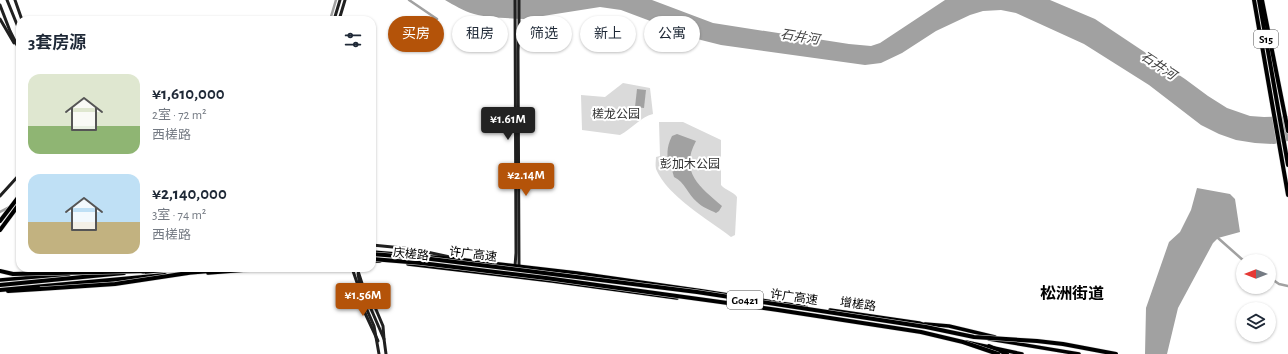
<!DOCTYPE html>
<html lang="zh">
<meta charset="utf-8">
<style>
:root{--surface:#fff;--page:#f6f6f7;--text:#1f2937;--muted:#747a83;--accent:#b45309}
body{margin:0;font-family:"Alegreya Sans","Noto Sans SC",sans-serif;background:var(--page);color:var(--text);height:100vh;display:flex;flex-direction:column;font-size:15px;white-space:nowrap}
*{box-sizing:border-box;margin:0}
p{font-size:13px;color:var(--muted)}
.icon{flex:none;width:22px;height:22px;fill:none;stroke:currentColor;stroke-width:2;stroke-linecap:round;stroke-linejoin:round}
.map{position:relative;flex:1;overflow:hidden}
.side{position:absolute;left:16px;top:16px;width:360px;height:256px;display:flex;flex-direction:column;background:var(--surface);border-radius:12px;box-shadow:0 1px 3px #0004}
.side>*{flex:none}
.guide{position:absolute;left:388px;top:16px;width:380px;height:36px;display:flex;gap:8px}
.needle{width:26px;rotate:270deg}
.buttons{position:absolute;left:1236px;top:254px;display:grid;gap:8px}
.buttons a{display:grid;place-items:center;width:40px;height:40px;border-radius:50%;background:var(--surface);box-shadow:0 1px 3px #0004;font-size:20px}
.price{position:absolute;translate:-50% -34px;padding:0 9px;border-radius:4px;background:var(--accent);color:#fff;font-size:13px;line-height:26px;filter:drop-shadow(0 1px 2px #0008)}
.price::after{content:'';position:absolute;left:50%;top:24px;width:12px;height:9px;margin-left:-6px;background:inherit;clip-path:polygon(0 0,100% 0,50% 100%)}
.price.active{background:#222;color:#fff}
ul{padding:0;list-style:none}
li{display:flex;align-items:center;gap:12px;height:100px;padding:0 12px}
li span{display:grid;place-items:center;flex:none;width:112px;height:80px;border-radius:12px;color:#555}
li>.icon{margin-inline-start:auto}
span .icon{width:48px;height:48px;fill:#fffc;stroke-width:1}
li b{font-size:17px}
h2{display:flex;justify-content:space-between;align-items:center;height:48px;padding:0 12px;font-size:17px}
.chip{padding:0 14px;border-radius:18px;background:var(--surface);box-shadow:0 1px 3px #0004;font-size:14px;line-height:36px}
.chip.active{background:var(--accent);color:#fff}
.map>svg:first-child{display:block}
.green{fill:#dadada}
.water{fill:#a1a1a1}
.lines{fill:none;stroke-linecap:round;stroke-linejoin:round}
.canal{stroke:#a1a1a1;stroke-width:2.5}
.primary-casing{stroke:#dbdbdb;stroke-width:4.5}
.motorway-casing{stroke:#dbdbdb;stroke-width:5}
.secondary{stroke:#202020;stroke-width:3}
.primary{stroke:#000;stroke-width:3.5}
.motorway{stroke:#000;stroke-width:4}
.motorway-bridge-casing{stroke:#dbdbdb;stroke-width:5;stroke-linecap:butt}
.secondary-bridge{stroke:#202020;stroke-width:3}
.motorway-bridge{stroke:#000;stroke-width:4}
.labels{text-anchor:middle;stroke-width:4;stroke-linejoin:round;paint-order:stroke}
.shield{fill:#fff;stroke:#4c4c4c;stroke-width:1}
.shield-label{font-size:11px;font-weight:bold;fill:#000}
.park-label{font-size:12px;fill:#313131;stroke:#fff}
.street-label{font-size:12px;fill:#000;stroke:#fff}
.water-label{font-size:13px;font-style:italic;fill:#424242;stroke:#fff}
.district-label{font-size:16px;font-weight:bold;fill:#000;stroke:#fff}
</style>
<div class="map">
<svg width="1288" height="354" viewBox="0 0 1288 354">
<rect width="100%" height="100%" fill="#fff"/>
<g class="green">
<path d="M623,83l27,5 3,26c-13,3 -21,15 -33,21l-38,-5 -1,-35 24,2z"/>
<path d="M659,122h24l38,18v45c5,6 12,6 16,12l-2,38 -4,2c-23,-18 -63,-40 -75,-68 -1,-4 0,-9 0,-12l4,-1z"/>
</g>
<g class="water">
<path d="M445,0h207l61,23 136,21 22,2 9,-3 65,-43h105l45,19 90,60 23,17 19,12 23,8 14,1 24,-1v25l-14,3 -19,-1 -19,-3 -17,-6 -18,-9 -52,-40 -65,-41 -68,-31 -15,-3 -18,1 -13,4 -34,16 -34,22 -21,10 -16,2 -144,-20 -20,-5 -80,-30 -21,-3 -76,12c-16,-1 -36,-1 -50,-5 -11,-3 -20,-9 -29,-14z"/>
<polygon points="637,89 646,90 644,108 635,107"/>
<path d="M677,134l19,7c-17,31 4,46 26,65l-3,5 -3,2c-6,-3 -14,-6 -19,-11 -9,-7 -12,-20 -23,-25l-2,-7 -3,-2c-2,-13 -3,-20 3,-32z"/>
<polygon points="1197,188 1230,194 1235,199 1240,232 1218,238 1213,243 1178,308 1167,354 1145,354 1146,308 1169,242 1180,232 1191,210"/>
</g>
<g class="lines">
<g class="canal">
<polyline points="409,0 437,19"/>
<polyline points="330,20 336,0"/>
<polyline points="0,212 19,202"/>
<polyline points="1218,238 1244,261"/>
<polyline points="1269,277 1279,284 1288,286"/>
</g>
<g class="primary-casing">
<g id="primary">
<polyline points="372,252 456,259 577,273 703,291 806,307"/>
<polyline points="372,261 380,261"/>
<polyline points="408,264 552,281 677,298"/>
<polyline points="125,270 157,268"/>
<polyline points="208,273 271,268"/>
<polyline points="0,280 69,274"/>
<polyline points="830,310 919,323 928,326"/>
<polyline points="925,324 949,326 995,337"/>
<polyline points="989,339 1079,354"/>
<polyline points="966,342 1022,354"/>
</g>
</g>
<g class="motorway-casing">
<g id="motorway">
<polyline points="1254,0 1288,195"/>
<polyline points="1259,0 1288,165"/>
<polyline points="1262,0 1288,131"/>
<polyline points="0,221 20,195"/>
<polyline points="0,230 20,203"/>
<polyline points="143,272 184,268"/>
<polyline points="186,273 245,268"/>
<polyline points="0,285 124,273"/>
<polyline points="0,290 165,275"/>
<polyline points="8,291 40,289"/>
<polyline points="989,346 1007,354"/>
</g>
</g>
<g class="secondary">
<polyline points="7,0 20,32"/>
<polyline points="15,0 22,20"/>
<polyline points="0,5 10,31 20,51"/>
<polyline points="0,19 14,43"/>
<polyline points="334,20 340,0"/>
<polyline points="339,20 345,0"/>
<polyline points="0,196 20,174"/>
<polyline points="372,245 413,249 450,257"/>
<polyline points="515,266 516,253 515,0"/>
<polyline points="519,266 518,51 519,28 519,0"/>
<path d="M358,274c1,4 1,10 3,13 2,3 5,4 8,6l14,33 1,13"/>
<polyline points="359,289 358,298 378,341"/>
<polyline points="368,302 384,339 386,354"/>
<polyline points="364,303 374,326 379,354"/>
</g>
<use href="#primary" class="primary"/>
<use href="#motorway" class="motorway"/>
<g class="motorway-bridge-casing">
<g id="motorway-bridge">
<polyline points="372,254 423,258 697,292 926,327 974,337 1037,341 1063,344 1116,354"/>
<polyline points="372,259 421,263 546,278 778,310 921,332 963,342 998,354"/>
<polyline points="0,271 13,274 145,271"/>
<polyline points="40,289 115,284 188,273"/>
</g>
</g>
<g class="secondary-bridge">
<polyline points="352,268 364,303"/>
<polyline points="357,268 368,302"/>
</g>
<use href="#motorway-bridge" class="motorway-bridge"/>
</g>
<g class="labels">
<g class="shield">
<rect x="1254" y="30" width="24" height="18" rx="3"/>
<rect x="727" y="291" width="36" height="18" rx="3"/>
</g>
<g class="shield-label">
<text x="1266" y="43">S15</text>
<text x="745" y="304">G0421</text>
</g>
<g class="park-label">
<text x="616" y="118">槎龙公园</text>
<text x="690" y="168">彭加木公园</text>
</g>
<g class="street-label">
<text transform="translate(411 254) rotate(6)" y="4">庆槎路</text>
<text transform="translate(473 254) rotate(7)" y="4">许广高速</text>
<text transform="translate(794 297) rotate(8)" y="4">许广高速</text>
<text transform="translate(858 304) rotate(8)" y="4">增槎路</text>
</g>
<g class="water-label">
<text transform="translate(800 36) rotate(9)" y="5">石井河</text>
<text transform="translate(1159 65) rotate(34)" y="5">石井河</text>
</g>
<g class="district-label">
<text x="1072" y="299">松洲街道</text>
</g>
</g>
</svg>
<div class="buttons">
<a><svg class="needle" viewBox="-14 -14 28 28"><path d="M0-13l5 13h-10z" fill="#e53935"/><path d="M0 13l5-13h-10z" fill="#747a83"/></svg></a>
<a><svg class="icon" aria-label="layers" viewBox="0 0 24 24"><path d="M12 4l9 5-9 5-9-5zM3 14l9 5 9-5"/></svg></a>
</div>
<b class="price active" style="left:508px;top:141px">¥1.61M</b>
<b class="price" style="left:526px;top:197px">¥2.14M</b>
<b class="price" style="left:363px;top:317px">¥1.56M</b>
<div class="guide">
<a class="chip active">买房</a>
<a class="chip">租房</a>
<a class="chip">筛选</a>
<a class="chip">新上</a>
<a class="chip">公寓</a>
</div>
<section class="side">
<h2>3套房源<svg class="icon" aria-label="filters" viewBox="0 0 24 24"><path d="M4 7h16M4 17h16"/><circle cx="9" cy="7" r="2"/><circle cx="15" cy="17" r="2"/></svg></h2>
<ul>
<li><span style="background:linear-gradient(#dfe7d0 65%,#8fb573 0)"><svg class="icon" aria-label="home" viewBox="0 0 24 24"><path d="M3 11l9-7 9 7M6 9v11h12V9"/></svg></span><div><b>¥1,610,000</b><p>2室 · 72 m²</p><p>西槎路</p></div></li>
<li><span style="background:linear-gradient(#bfe0f5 60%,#c2b280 0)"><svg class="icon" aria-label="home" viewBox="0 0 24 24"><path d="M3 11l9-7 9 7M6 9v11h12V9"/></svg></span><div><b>¥2,140,000</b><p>3室 · 74 m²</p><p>西槎路</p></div></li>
</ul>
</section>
</div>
